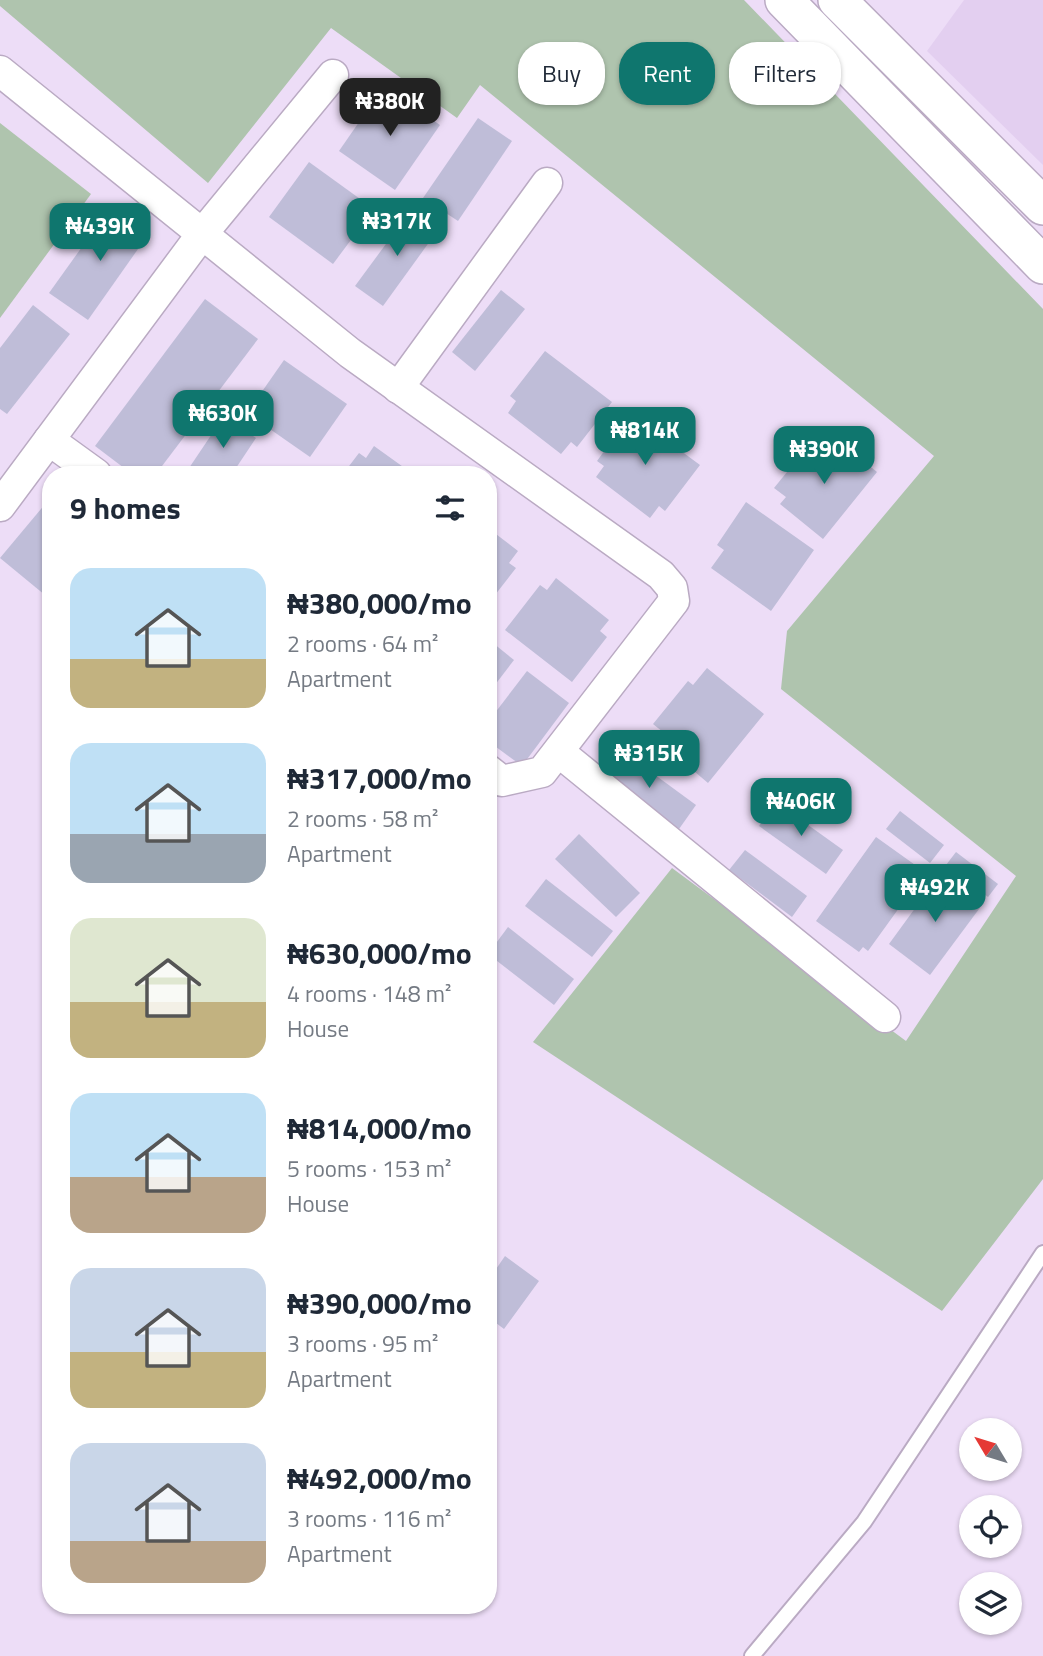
<!DOCTYPE html>
<meta charset="utf-8">
<style>
:root{--surface:#fff;--page:#f2f2f3;--text:#1f2937;--muted:#747a83;--accent:#0f766e}
body{margin:0;font-family:"Titillium Web",sans-serif;background:var(--page);color:var(--text);height:100vh;display:flex;flex-direction:column;font-size:26px;white-space:nowrap}
*{box-sizing:border-box;margin:0}
p{font-size:23px;color:var(--muted)}
.icon{flex:none;width:38px;height:38px;fill:none;stroke:currentColor;stroke-width:2;stroke-linecap:round;stroke-linejoin:round}
.map{position:relative;flex:1;overflow:hidden}
.drawer{position:absolute;left:42px;top:466px;width:455px;height:1148px;display:flex;flex-direction:column;background:var(--surface);border-radius:28px;box-shadow:0 2px 5px #0004}
.drawer>*{flex:none}
.banner{position:absolute;left:518px;top:42px;width:420px;height:63px;display:flex;gap:14px}
.needle{width:46px;rotate:308deg}
.fabs{position:absolute;left:959px;top:1418px;display:grid;gap:14px}
.fabs a{display:grid;place-items:center;width:63px;height:63px;border-radius:50%;background:var(--surface);box-shadow:0 2px 5px #0004;font-size:35px}
.price{position:absolute;translate:-50% -60px;padding:0 16px;border-radius:14px;background:var(--accent);color:#fff;font-size:23px;line-height:46px;filter:drop-shadow(0 2px 4px #0008)}
.price::after{content:'';position:absolute;left:50%;top:42px;width:21px;height:16px;margin-left:-10px;background:inherit;clip-path:polygon(0 0,100% 0,50% 100%)}
.price.selected{background:#222;color:#fff}
ul{padding:0;list-style:none}
li{display:flex;align-items:center;gap:21px;height:175px;padding:0 28px}
li span{display:grid;place-items:center;flex:none;width:196px;height:140px;border-radius:21px;color:#555}
li>.icon{margin-inline-start:auto}
span .icon{width:84px;height:84px;fill:#fffc;stroke-width:1}
li b{font-size:30px}
h2{display:flex;justify-content:space-between;align-items:center;height:84px;padding:0 28px;font-size:30px}
.chip{padding:0 24px;border-radius:28px;background:var(--surface);box-shadow:0 2px 5px #0004;font-size:24px;line-height:63px}
.chip.selected{background:var(--accent);color:#fff}
.map>svg:first-child{display:block}
.built{fill:#e3cff0}
.green{fill:#afc4ae}
.building{fill:#bfbdd8}
.lines{fill:none;stroke-linecap:round;stroke-linejoin:round}
.service-casing{stroke:#baaac3;stroke-width:18}
.minor-casing{stroke:#baaac3;stroke-width:33}
.tertiary-casing{stroke:#baaac3;stroke-width:40}
.service{stroke:#fff;stroke-width:14}
.minor{stroke:#fff;stroke-width:30}
.tertiary{stroke:#fff;stroke-width:37}
</style>
<div class="map">
<svg width="1043" height="1656" viewBox="0 0 1043 1656">
<rect width="100%" height="100%" fill="#edddf7"/>
<polygon class="built" points="964,0 1043,0 1043,165 927,51"/>
<g class="green">
<polygon points="0,0 744,0 1043,309 1043,1179 942,1311 533,1042 672,868 906,1041 1016,876 781,689 787,631 934,456 480,85 457,118 331,28 208,183 0,6"/>
<polygon points="0,123 91,194 0,318"/>
</g>
<g class="building">
<polygon points="384,86 440,125 395,190 339,151"/>
<polygon points="478,118 512,141 458,221 423,198"/>
<polygon points="309,162 374,209 333,264 269,217"/>
<polygon points="112,205 150,232 88,320 49,293"/>
<polygon points="411,210 438,230 383,306 355,286"/>
<polygon points="501,290 525,309 475,371 452,352"/>
<polygon points="205,299 258,339 156,474 132,474 95,446"/>
<polygon points="33,305 70,334 7,414 0,409 0,348"/>
<polygon points="545,351 612,402 577,447 571,442 561,454 508,413 516,401 510,396"/>
<polygon points="284,360 347,404 310,457 247,413"/>
<polygon points="631,414 700,465 665,511 659,506 650,518 596,477 604,466 597,461"/>
<polygon points="224,416 256,438 232,474 185,474"/>
<polygon points="813,440 834,457 844,445 877,472 823,539 780,504 786,497 774,488"/>
<polygon points="374,446 413,474 343,474 359,453 366,458"/>
<polygon points="51,497 51,600 0,558"/>
<polygon points="746,502 814,550 771,611 711,568 724,550 717,545"/>
<polygon points="488,528 518,551 509,563 516,568 488,604"/>
<polygon points="556,578 609,620 600,631 607,637 572,682 505,630 540,585 547,590"/>
<polygon points="488,639 514,660 488,694"/>
<polygon points="707,668 764,714 708,783 662,744 668,736 653,724 688,681 693,685"/>
<polygon points="527,671 569,703 522,766 488,741 488,722"/>
<polygon points="621,750 696,805 679,829 603,775"/>
<polygon points="776,802 843,850 826,874 759,826"/>
<polygon points="900,811 944,845 930,863 886,829"/>
<polygon points="579,834 640,893 616,917 555,859"/>
<polygon points="876,837 925,872 868,951 863,947 859,952 816,921"/>
<polygon points="745,850 807,896 792,917 729,870"/>
<polygon points="956,852 998,884 988,897 946,865"/>
<polygon points="940,874 982,905 930,975 889,944"/>
<polygon points="546,879 613,931 592,957 525,906"/>
<polygon points="508,927 574,979 554,1005 488,954"/>
<polygon points="505,1256 539,1281 504,1329 488,1317 488,1268 494,1272"/>
</g>
<g class="lines">
<g class="service-casing">
<polyline id="service" points="752,1656 864,1522 1043,1253"/>
</g>
<g class="minor-casing">
<g id="minor">
<polyline points="0,71 350,353 661,575 672,588 674,601 542,772 502,781 488,770"/>
<polyline points="398,388 547,183"/>
<polyline points="49,440 96,474"/>
<polyline points="0,506 202,234 333,75"/>
<polyline points="559,752 885,1017"/>
</g>
</g>
<g class="tertiary-casing">
<g id="tertiary">
<polyline points="784,0 1043,265"/>
<polyline points="837,0 1043,206"/>
</g>
</g>
<use href="#service" class="service"/>
<use href="#minor" class="minor"/>
<use href="#tertiary" class="tertiary"/>
</g>
</svg>
<div class="fabs">
<a><svg class="needle" viewBox="-14 -14 28 28"><path d="M0-13l5 13h-10z" fill="#e53935"/><path d="M0 13l5-13h-10z" fill="#747a83"/></svg></a>
<a><svg class="icon" aria-label="locate" viewBox="0 0 24 24"><circle cx="12" cy="12" r="6"/><path d="M12 2v4M12 18v4M2 12h4M18 12h4"/></svg></a>
<a><svg class="icon" aria-label="layers" viewBox="0 0 24 24"><path d="M12 4l9 5-9 5-9-5zM3 14l9 5 9-5"/></svg></a>
</div>
<b class="price selected" style="left:390px;top:138px">₦380K</b>
<b class="price" style="left:397px;top:258px">₦317K</b>
<b class="price" style="left:100px;top:263px">₦439K</b>
<b class="price" style="left:223px;top:450px">₦630K</b>
<b class="price" style="left:645px;top:467px">₦814K</b>
<b class="price" style="left:824px;top:486px">₦390K</b>
<b class="price" style="left:649px;top:790px">₦315K</b>
<b class="price" style="left:801px;top:838px">₦406K</b>
<b class="price" style="left:935px;top:924px">₦492K</b>
<div class="banner">
<a class="chip">Buy</a>
<a class="chip selected">Rent</a>
<a class="chip">Filters</a>
</div>
<section class="drawer">
<h2>9 homes<svg class="icon" aria-label="filters" viewBox="0 0 24 24"><path d="M4 7h16M4 17h16"/><circle cx="9" cy="7" r="2"/><circle cx="15" cy="17" r="2"/></svg></h2>
<ul>
<li><span style="background:linear-gradient(#bfe0f5 65%,#c2b280 0)"><svg class="icon" aria-label="home" viewBox="0 0 24 24"><path d="M3 11l9-7 9 7M6 9v11h12V9"/></svg></span><div><b>₦380,000/mo</b><p>2 rooms · 64 m²</p><p>Apartment</p></div></li>
<li><span style="background:linear-gradient(#bfe0f5 65%,#9aa5b1 0)"><svg class="icon" aria-label="home" viewBox="0 0 24 24"><path d="M3 11l9-7 9 7M6 9v11h12V9"/></svg></span><div><b>₦317,000/mo</b><p>2 rooms · 58 m²</p><p>Apartment</p></div></li>
<li><span style="background:linear-gradient(#dfe7d0 60%,#c2b280 0)"><svg class="icon" aria-label="home" viewBox="0 0 24 24"><path d="M3 11l9-7 9 7M6 9v11h12V9"/></svg></span><div><b>₦630,000/mo</b><p>4 rooms · 148 m²</p><p>House</p></div></li>
<li><span style="background:linear-gradient(#bfe0f5 60%,#b9a48a 0)"><svg class="icon" aria-label="home" viewBox="0 0 24 24"><path d="M3 11l9-7 9 7M6 9v11h12V9"/></svg></span><div><b>₦814,000/mo</b><p>5 rooms · 153 m²</p><p>House</p></div></li>
<li><span style="background:linear-gradient(#c9d6e8 60%,#c2b280 0)"><svg class="icon" aria-label="home" viewBox="0 0 24 24"><path d="M3 11l9-7 9 7M6 9v11h12V9"/></svg></span><div><b>₦390,000/mo</b><p>3 rooms · 95 m²</p><p>Apartment</p></div></li>
<li><span style="background:linear-gradient(#c9d6e8 70%,#b9a48a 0)"><svg class="icon" aria-label="home" viewBox="0 0 24 24"><path d="M3 11l9-7 9 7M6 9v11h12V9"/></svg></span><div><b>₦492,000/mo</b><p>3 rooms · 116 m²</p><p>Apartment</p></div></li>
</ul>
</section>
</div>
